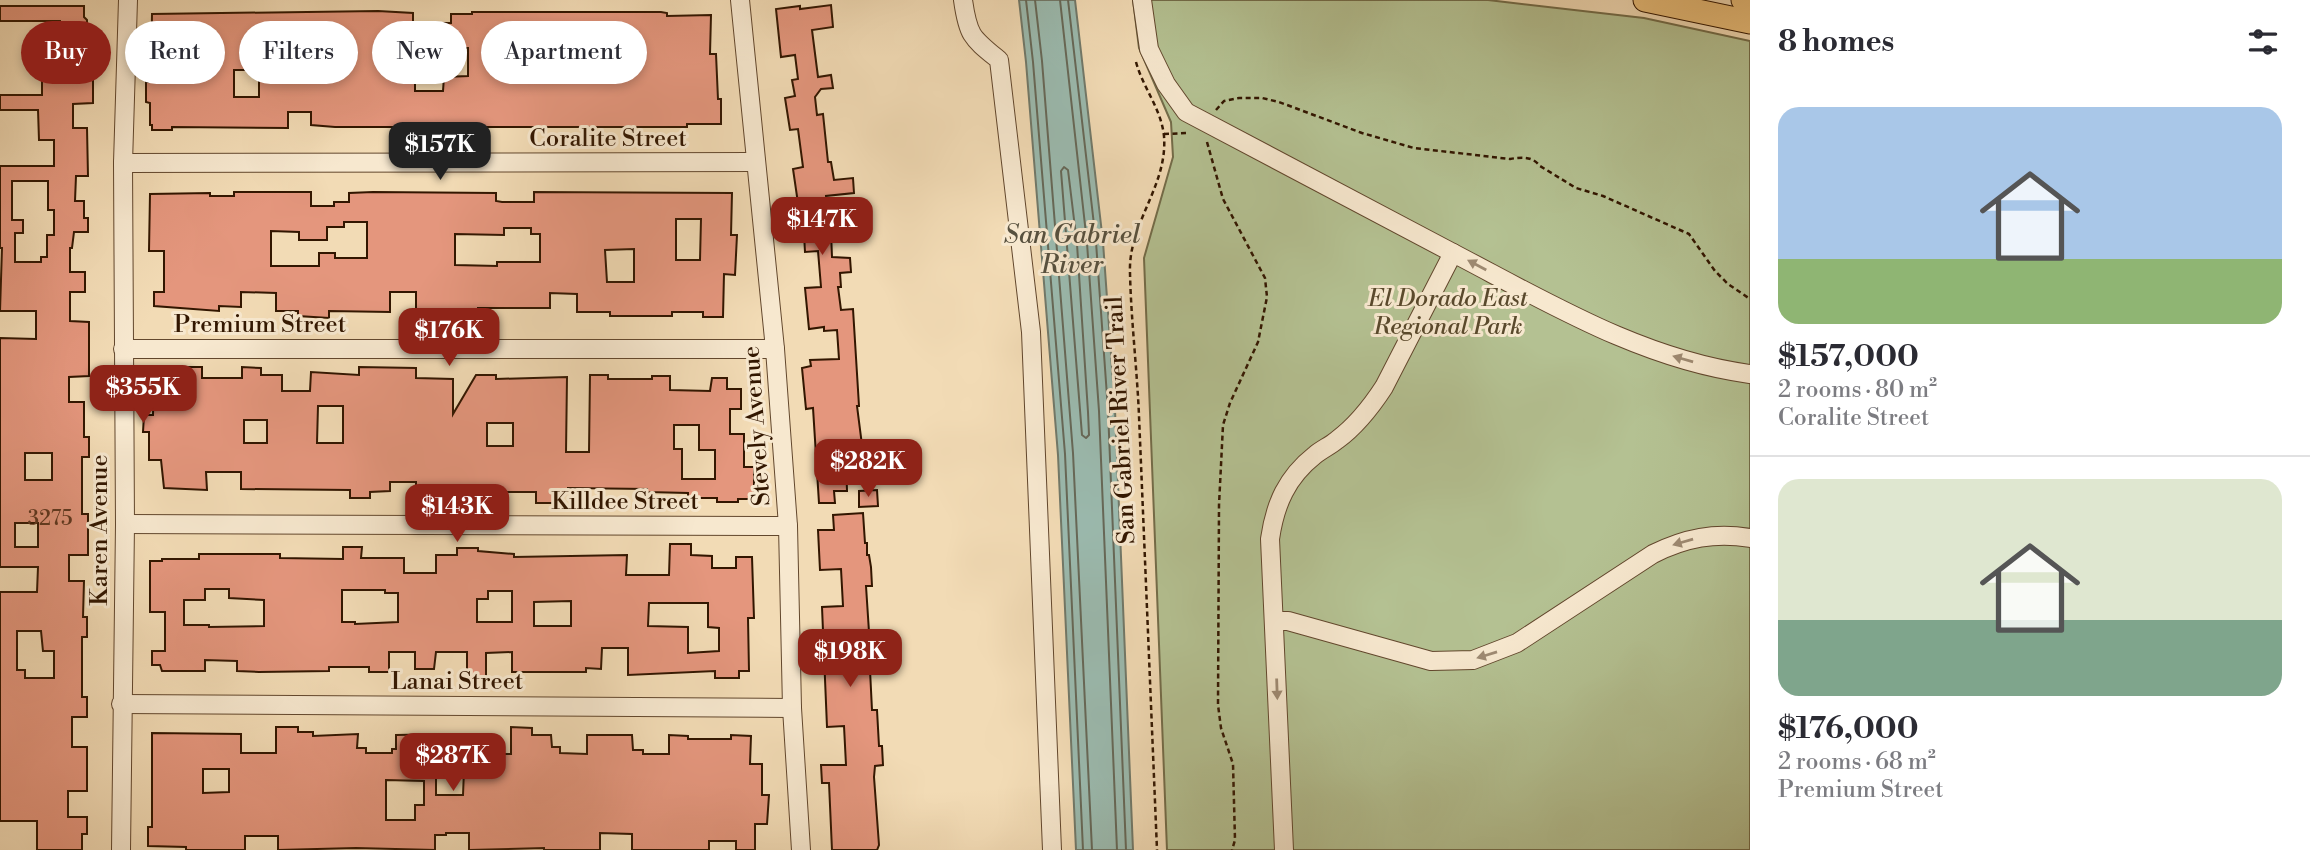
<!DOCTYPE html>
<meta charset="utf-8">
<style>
:root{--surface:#fff;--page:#f7f7f7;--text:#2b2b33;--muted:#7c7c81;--line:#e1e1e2;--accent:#8f2418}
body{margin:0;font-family:"Libre Bodoni",serif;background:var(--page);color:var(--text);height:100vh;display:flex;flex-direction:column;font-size:26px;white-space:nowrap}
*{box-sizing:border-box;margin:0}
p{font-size:23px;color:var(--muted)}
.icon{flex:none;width:38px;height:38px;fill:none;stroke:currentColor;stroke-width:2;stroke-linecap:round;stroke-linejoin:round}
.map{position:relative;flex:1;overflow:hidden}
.side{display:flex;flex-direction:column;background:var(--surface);width:560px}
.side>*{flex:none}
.banner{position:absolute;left:21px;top:21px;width:665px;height:63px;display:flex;gap:14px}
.price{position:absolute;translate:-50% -60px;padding:0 16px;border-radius:14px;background:var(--accent);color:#fff;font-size:23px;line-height:46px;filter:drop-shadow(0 2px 4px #0008)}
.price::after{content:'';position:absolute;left:50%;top:42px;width:21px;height:16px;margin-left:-10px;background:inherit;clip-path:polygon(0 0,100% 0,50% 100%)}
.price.on{background:#222;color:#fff}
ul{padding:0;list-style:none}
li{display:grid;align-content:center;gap:14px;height:371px;padding:0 28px}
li+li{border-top:2px solid var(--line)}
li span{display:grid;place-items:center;height:217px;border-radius:21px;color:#555}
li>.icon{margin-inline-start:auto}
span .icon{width:126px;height:126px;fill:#fffc;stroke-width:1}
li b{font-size:30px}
h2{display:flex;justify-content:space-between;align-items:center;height:84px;padding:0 28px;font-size:30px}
.pill{padding:0 24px;border-radius:32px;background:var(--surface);box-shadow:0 4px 10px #0003;font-size:24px;line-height:63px}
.pill.on{background:var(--accent);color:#fff}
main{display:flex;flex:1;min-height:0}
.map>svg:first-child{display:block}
.green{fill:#b4c192;stroke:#736c49;stroke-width:2}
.water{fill:#9bbbb0;stroke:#71796a;stroke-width:2}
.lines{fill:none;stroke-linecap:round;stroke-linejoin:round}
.shore{stroke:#666858;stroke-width:2}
.building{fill:#e4967d;stroke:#321600;stroke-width:2;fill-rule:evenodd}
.minor-casing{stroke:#62472d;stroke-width:20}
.major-casing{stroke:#321600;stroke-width:25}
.path{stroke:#321600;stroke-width:2.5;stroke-dasharray:5 3.5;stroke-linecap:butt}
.minor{stroke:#f7e8cf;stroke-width:18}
.major{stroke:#e9be7a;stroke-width:23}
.oneway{fill:#9e8a72}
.labels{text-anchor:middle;stroke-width:6;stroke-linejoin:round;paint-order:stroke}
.number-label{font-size:21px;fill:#5e361f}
.street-label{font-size:24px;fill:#321600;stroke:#f7e8cf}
.park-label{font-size:24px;font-style:italic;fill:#59492c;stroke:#f7e8cf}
.water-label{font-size:26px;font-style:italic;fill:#57503e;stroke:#f7e8cf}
</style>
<main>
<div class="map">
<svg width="1750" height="850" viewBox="0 0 1750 850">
<rect width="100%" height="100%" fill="#f2dbb5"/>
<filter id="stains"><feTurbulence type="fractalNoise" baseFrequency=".00286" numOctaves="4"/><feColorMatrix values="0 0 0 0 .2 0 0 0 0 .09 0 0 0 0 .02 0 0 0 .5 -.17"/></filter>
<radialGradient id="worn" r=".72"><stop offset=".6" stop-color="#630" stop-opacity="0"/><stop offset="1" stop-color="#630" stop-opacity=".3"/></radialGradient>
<polygon class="green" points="1133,0 1488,0 1644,18 1750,41 1750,850 1167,850 1144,258 1173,157 1171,122 1139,48"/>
<polygon class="water" points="1019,0 1075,0 1103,242 1115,410 1133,850 1076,850 1058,455 1026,62"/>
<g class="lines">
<g class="shore">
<polyline points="1026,0 1033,62 1065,454 1083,850"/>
<polyline points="1035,0 1042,61 1073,453 1092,850"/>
<polyline points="1060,0 1087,243 1099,411 1117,850"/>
<polyline points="1068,0 1096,242 1108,410 1126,850"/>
<polygon points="1064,167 1068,170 1077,244 1088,412 1089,435 1086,438 1082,435 1061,171"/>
</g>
</g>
<g class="building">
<polygon points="831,5 833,27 812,30 818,77 831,75 833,88 821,89 815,97 817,115 823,114 828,162 831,162 834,180 853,178 854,193 826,196 828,218 858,217 859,231 831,232 832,257 850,258 851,272 840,273 841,287 838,287 841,310 853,309 859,406 857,406 862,445 850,446 851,459 846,459 847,491 834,491 835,503 819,503 813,408 806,409 802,368 811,366 810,360 839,359 837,330 824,331 824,327 809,329 805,288 821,287 818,251 805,252 803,216 800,217 793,169 803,167 798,129 790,130 785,98 795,96 792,80 798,79 795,55 781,57 776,9 800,6 800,9"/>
<path d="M0,6h84v11l3,3v33h6v50l-20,1v24h14l1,48h-12l-1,25h9v17h4v14h-14l-2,16h-2v24h15v20h-15v29l19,1v54l-20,1v25h15v35h5v20h-7v57h6v41h-19v26h15l-1,36h4v20h-5v60h5v20h-15v30h15v44h-19v26h19v17h-5v16h-45v-29h-37v-229h37l1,-25h-38v-229l36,1v-28h-36l2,-63h-2v-82h54v-26h-15l-1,-30h-38v-15h42v-19h11v-16h4l1,-15h2v-24h-60zM12,181h36v29h6v25h-7v22h-6v5h-26v-29h8v-13h-11zM25,453h27v27h-27zM15,523h23v24h-23zM17,631h24l2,20h11v27h-29v-8h-8z"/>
<path d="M378,11l35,2v10h38v-9h21v-2h189l6,1v3l44,-1 -1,39h6l2,45h3v25h-34v3h-352l-24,-2v-13h-23v16l-116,-1v3h-20v-5h-2v-22l-4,-1v-20h5l1,-68zM518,39h23v31h-24zM179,40h26v30h-26zM571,43h25v27h-25zM415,48h53v28l-24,1 -1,14h-28zM234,70h25v27h-25z"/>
<path d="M234,192h77v14h23v-4h15v-9l24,-1 123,1v8l6,1h32v-10l198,1 -1,42h6l-2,40 -11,-1 -1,43h-20v-5h-31v4h-62v-4h-33v-18l-27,-1v15h-72v4l-54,1 -8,-1v-20h-26v20l-61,-1v7l-31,-2v-5h-22v-18l-35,-1v15l-22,-1v5l-65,-5v-14h10v-41h-15l1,-57 60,-1v3h24zM676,219h25l-1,41h-24zM344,222h23v36h-32v-5h-16v13h-48v-35l28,1v8h28v-13h17zM504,228h27v6h9v28h-43v4l-42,-1v-31l49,1zM634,249v33h-27l-2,-32z"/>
<path d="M188,367h14v11h40v-11l19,1v7h21v16h28l1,-19 48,3v-8l57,1v10l37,1v35l23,-39h20v4l71,-2 -1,75h23l1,-77h18v4h44v-3h18v14l40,1 2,-13h15v11h14v20h-11v25h14v33h10v32h-16v3h-21v-4h-29v-5l-41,-1v-3l-79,-1v3h-5v5h-6v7h-21v-11h-48v10h-32v-10h-40v-10h-26v9l-20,1v6h-20v-8l-109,-1v-17h-35l1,18 -43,-2 -3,-28h-12v-28h-6l1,-17h9l1,-45h34zM318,406h25v37h-26zM244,420h23v23h-23zM487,423h26v23h-26zM674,425h25v25h16v29h-33v-30h-8z"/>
<polygon points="877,490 878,506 859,507 859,491"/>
<polygon points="863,513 865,543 867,543 867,555 869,555 871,567 872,586 866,586 870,647 859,647 859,671 870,670 872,710 877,710 879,746 882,746 883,765 875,766 874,777 879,845 877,850 832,850 829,783 822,783 821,765 846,765 844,726 827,727 822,607 843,606 841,569 820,570 818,530 834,530 833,515"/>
<path d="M670,544h21v11l21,1v12h24v-11h16l2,61h-6l1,53h-10v7h-24v-7l-87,4v-27h-26l-1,21 -15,-1v4h-74v-20l-26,1v27h-19v-28h-31l-2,17h-19v-17h-26v20h-20v-5h-40v4l-70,1 -22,-1v-10l-32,-1v11h-43l-2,-6h-8v-14h13v-39h-15v-51h12v-2h37v-5h81v4l63,1v-12h19l-1,11h43v15h32v-18h21v-7h21v3l36,3v3l113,-2 -1,20h43zM205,589h24v9l35,2v26l-55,1v-2h-25v-25h21zM342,590h43v3h13v29l-43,2v-2h-13zM488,591h24v31h-35v-23h11zM571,601v25h-37v-24zM649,603h59v24l11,1v23l-31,2v-26l-40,-1z"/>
<path d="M276,727h22v5h15v4l45,-2 -1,14h9v5h26v-4h4v-14l53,-1v4h25v16h37v-27l21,1v7h19l1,12h8v6l27,1v-19h45l1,15h10v4h26v-19l19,1v3h43v-4l20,1 -1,28h12v31h7l-2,29h-12v26h-19v-9h-27v9h-77v-16l-32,-1v17h-56v-2l-75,2v-17h-23v2h-11v15l-79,-2 -78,2v-14h-33v14h-59v-3l-38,-1v-19h4v-94l89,1v19h35zM203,769h26v23l-26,1zM436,769l28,1 -1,25h-27zM386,780l38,1v24h-9v15h-29z"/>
</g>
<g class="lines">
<g class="minor-casing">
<g id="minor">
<polyline points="740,0 775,349 788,526 792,708 801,850"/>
<path d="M963,0c5,36 9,38 36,60l32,272 21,518"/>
<path d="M1142,0l7,49 17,35 20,28 267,141 -69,134c-13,20 -28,39 -47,53 -7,6 -15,9 -22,15 -28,22 -40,49 -45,84l14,311"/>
<polyline points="123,163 756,162"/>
<path d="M1453,253c94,49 190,107 297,121"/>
<polyline points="123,349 775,349"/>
<polyline points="125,524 788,526"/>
<path d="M1274,621h14l143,40 42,-1 44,-17 136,-89c32,-16 62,-22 97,-16"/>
<polyline points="121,704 792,708"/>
<polyline points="121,850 125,524 123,163 128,0"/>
</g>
</g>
<g class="major-casing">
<g id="major">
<polyline points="1645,0 1750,22"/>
<polyline points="1743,0 1750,2"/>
</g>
</g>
<g class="path">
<path d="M1136,62c7,26 25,46 28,74 4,50 -36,87 -34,137 1,47 7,95 9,143 6,144 12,289 18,434"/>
<path d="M1216,110l8,-9 15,-3h23l17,4 83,31 52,15 96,11c12,-2 22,-3 30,7l36,22 27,8 86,38 26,37 13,13 22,15"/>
<polyline points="1164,134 1188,133"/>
<polyline points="1207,142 1223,199 1265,278 1267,297 1258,342 1230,403 1223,425 1219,505 1218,705 1221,728 1233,764 1235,840 1232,850"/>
</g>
<use href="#minor" class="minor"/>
<use href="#major" class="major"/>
</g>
<defs><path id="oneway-solid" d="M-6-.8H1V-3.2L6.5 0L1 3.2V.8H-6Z" transform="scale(1.75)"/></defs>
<g class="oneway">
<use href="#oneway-solid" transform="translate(1477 265) rotate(-152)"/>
<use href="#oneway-solid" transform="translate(1683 359) rotate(-164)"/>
<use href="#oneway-solid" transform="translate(1683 542) rotate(164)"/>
<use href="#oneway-solid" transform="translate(1487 655) rotate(163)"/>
<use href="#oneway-solid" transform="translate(1277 689) rotate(88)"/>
</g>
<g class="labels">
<g class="number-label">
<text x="50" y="525">3275</text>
</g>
<g class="street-label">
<text x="608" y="146">Coralite Street</text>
<text x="260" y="332">Premium Street</text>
<text transform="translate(1120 420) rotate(-93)" y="8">San Gabriel River Trail</text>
<text transform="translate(756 426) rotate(-94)" y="8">Stevely Avenue</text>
<text x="625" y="509">Killdee Street</text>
<text transform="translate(99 530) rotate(-90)" y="8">Karen Avenue</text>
<text x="457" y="689">Lanai Street</text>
</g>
<g class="park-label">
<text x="1448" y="306">El Dorado East<tspan x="1448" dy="28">Regional Park</tspan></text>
</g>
<g class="water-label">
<text x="1072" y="243">San Gabriel<tspan x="1072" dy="30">River</tspan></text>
</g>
</g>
<rect width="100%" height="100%" filter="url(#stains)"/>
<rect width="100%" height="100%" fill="url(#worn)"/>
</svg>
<b class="price on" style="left:440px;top:182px">$157K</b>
<b class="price" style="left:822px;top:257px">$147K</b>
<b class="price" style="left:449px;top:368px">$176K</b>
<b class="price" style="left:143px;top:425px">$355K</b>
<b class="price" style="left:868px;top:499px">$282K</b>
<b class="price" style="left:457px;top:544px">$143K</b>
<b class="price" style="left:850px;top:689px">$198K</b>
<b class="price" style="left:453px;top:793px">$287K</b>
<div class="banner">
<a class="pill on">Buy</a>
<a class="pill">Rent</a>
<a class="pill">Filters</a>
<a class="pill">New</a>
<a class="pill">Apartment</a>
</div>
</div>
<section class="side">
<h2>8 homes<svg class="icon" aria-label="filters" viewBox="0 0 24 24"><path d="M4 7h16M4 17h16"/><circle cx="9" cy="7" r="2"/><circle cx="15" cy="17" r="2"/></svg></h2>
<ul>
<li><span style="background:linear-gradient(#a9c7e8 70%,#8fb573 0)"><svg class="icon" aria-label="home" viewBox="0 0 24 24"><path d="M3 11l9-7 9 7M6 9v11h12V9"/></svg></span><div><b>$157,000</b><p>2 rooms · 80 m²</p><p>Coralite Street</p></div></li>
<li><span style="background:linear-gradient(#dfe7d0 65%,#7fa58c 0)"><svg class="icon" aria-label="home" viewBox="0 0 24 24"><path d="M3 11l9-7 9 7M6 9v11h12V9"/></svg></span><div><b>$176,000</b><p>2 rooms · 68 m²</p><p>Premium Street</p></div></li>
</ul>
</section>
</main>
